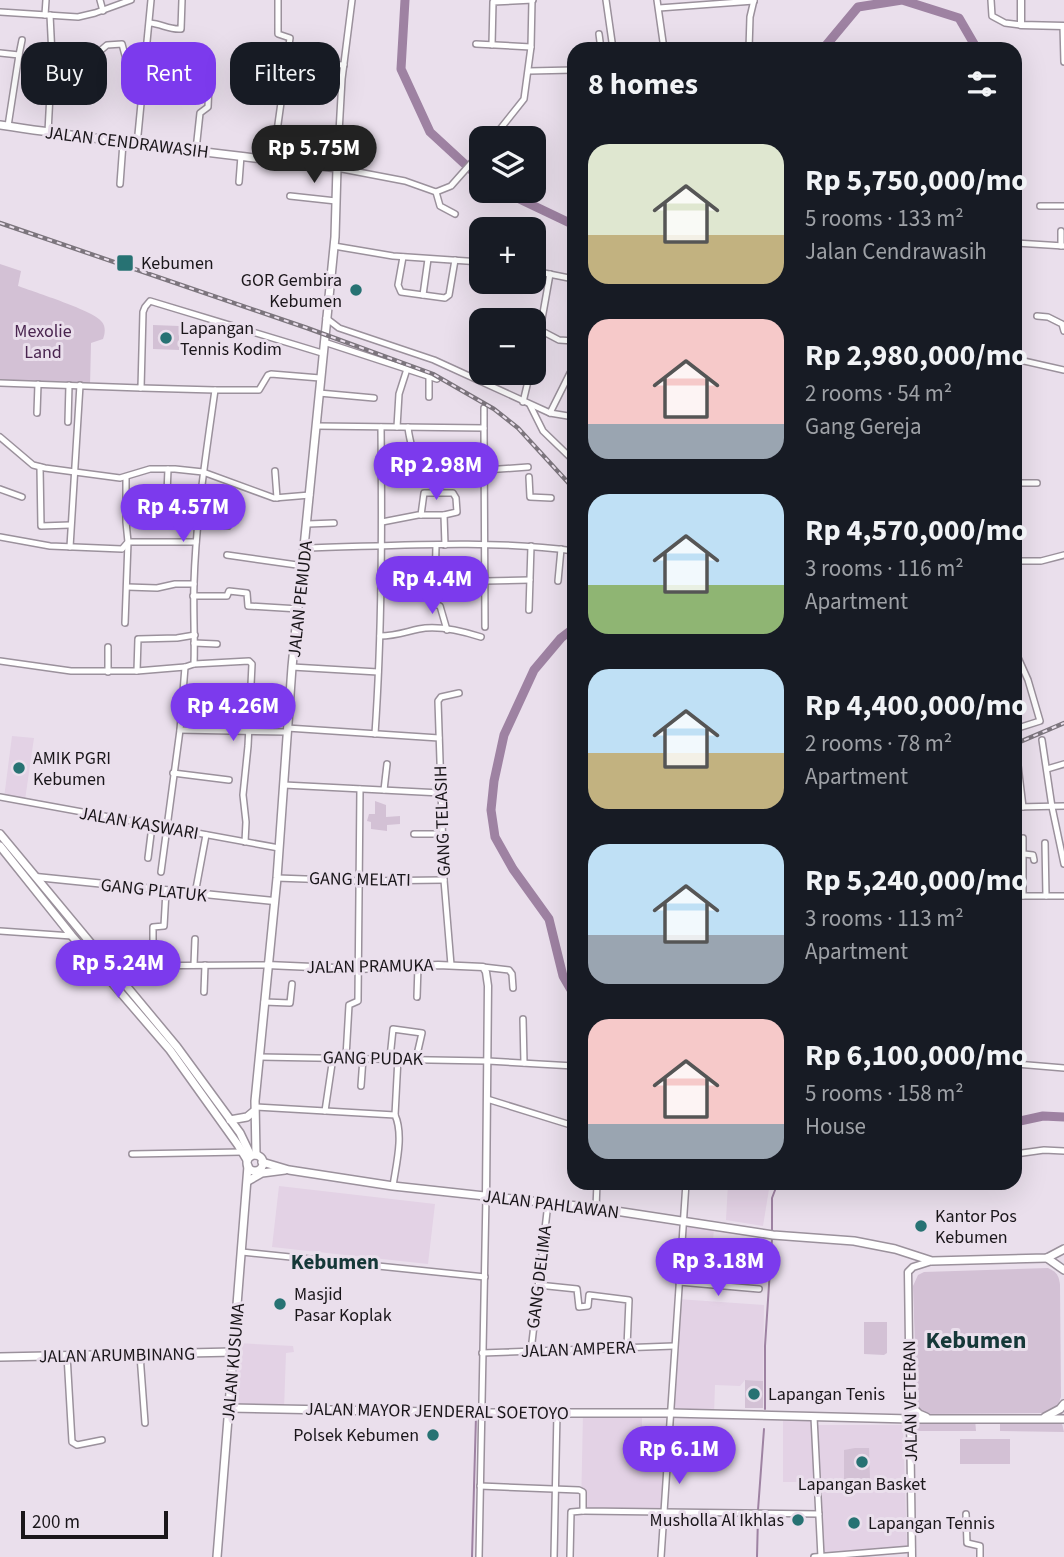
<!DOCTYPE html>
<meta charset="utf-8">
<style>
:root{--surface:#171b24;--page:#242831;--text:#f1f3f6;--muted:#9ea1a6;--accent:#7c3aed}
body{margin:0;font-family:"Source Sans 3",sans-serif;background:var(--page);color:var(--text);height:100vh;display:flex;flex-direction:column;font-size:26px;white-space:nowrap}
*{box-sizing:border-box;margin:0}
p{font-size:23px;color:var(--muted)}
.icon{flex:none;width:38px;height:38px;fill:none;stroke:currentColor;stroke-width:2;stroke-linecap:round;stroke-linejoin:round}
.map{position:relative;flex:1;overflow:hidden}
.details{position:absolute;left:567px;top:42px;width:455px;height:1148px;display:flex;flex-direction:column;background:var(--surface);border-radius:21px;box-shadow:0 7px 28px #0002}
.details>*{flex:none}
.top-card{position:absolute;left:21px;top:42px;width:441px;height:63px;display:flex;gap:14px}
.tools{position:absolute;left:469px;top:126px;display:grid;gap:14px}
.tools a{display:grid;place-items:center;width:77px;height:77px;border-radius:14px;background:var(--surface);box-shadow:0 7px 28px #0002;font-size:35px}
.scale{position:absolute;left:21px;bottom:18px;width:147px;box-sizing:border-box;padding-left:7px;border:4px solid #1a161a;border-top:0;font-size:19px;line-height:24px;white-space:nowrap;color:#1a161a;-webkit-text-stroke:5px #eadfec;paint-order:stroke}
.price{position:absolute;translate:-50% -60px;padding:0 16px;border-radius:24px;background:var(--accent);color:#fff;font-size:23px;line-height:46px;filter:drop-shadow(0 2px 4px #0008)}
.price::after{content:'';position:absolute;left:50%;top:42px;width:21px;height:16px;margin-left:-10px;background:inherit;clip-path:polygon(0 0,100% 0,50% 100%)}
.price.active{background:#222;color:#fff}
ul{padding:0;list-style:none}
li{display:flex;align-items:center;gap:21px;height:175px;padding:0 21px}
li span{display:grid;place-items:center;flex:none;width:196px;height:140px;border-radius:21px;color:#555}
li>.icon{margin-inline-start:auto}
span .icon{width:84px;height:84px;fill:#fffc;stroke-width:1}
li b{font-size:30px}
h2{display:flex;justify-content:space-between;align-items:center;height:84px;padding:0 21px;font-size:30px}
.chip{padding:0 24px;border-radius:21px;background:var(--surface);box-shadow:0 7px 28px #0002;font-size:24px;line-height:63px}
.chip.active{background:var(--accent);color:#fff}
.map>svg:first-child{display:block}
.built{fill:#e3d2e5}
.green{fill:#d3c1d5}
.lines{fill:none;stroke-linecap:round;stroke-linejoin:round}
.stream{stroke:#9e82a2;stroke-width:2}
.river{stroke:#9e82a2;stroke-width:9}
.minor-casing{stroke:#9b919c;stroke-width:8}
.tertiary-casing{stroke:#9b919c;stroke-width:9}
.secondary-casing{stroke:#9b919c;stroke-width:10}
.minor{stroke:#fff;stroke-width:5}
.tertiary{stroke:#fff;stroke-width:6}
.secondary{stroke:#fff;stroke-width:7}
.rail-casing{stroke:#7c757d;stroke-width:4.5}
.rail{stroke:#eadfec;stroke-width:2;stroke-dasharray:5;stroke-linecap:butt}
.poi-dot{fill:#277273;stroke:#eadfec;stroke-width:2.5}
.labels{text-anchor:middle;stroke-width:6;stroke-linejoin:round;paint-order:stroke}
.street-label{font-size:18px;fill:#1a161a;stroke:#eadfec}
.poi-label{font-size:18px;fill:#1a161a;stroke:#eadfec;text-anchor:start}
.park-label{font-size:18px;fill:#4a2550;stroke:#eadfec}
.quarter-label{font-size:21px;font-weight:bold;fill:#153838;stroke:#eadfec}
.district-label{font-size:24px;font-weight:bold;fill:#153838;stroke:#eadfec}
</style>
<div class="map">
<svg width="1064" height="1557" viewBox="0 0 1064 1557">
<rect width="100%" height="100%" fill="#eadfec"/>
<g class="built">
<polygon points="12,736 34,738 25,800 4,798"/>
<polygon points="728,1183 770,1183 763,1226 726,1220"/>
<polygon points="279,1186 435,1204 428,1264 272,1247"/>
<polygon points="683,1225 714,1229 709,1284 679,1282"/>
<polygon points="677,1299 764,1305 763,1381 745,1380 740,1386 715,1385 714,1414 670,1413"/>
<polygon points="237,1343 293,1346 294,1352 286,1353 284,1409 232,1408"/>
<polygon points="583,1413 642,1414 642,1443 668,1444 664,1513 581,1510"/>
<polygon points="783,1416 814,1417 815,1425 903,1425 907,1548 821,1556 817,1482 783,1482"/>
</g>
<g class="green">
<path d="M0,264l21,7 -3,15c16,6 77,25 84,36 4,5 3,12 1,17l-12,4 -1,43 -90,-3z"/>
<polygon points="153,325 179,326 179,350 153,349"/>
<polygon points="375,801 386,805 386,817 400,816 400,824 387,825 387,831 371,829 371,822 367,821 369,814 375,814"/>
<path d="M1048,1268c9,4 11,8 12,17l1,112 -4,11 -13,5 -119,1 -8,-6 -4,-122 5,-11 6,-3z"/>
<polygon points="864,1322 887,1322 887,1353 884,1355 864,1354"/>
<polygon points="745,1380 763,1381 763,1408 745,1408"/>
<polygon points="975,1419 976,1431 909,1431 908,1422"/>
<polygon points="1000,1419 1061,1419 1064,1432 1000,1431"/>
<rect x="960" y="1439" width="50" height="25"/>
<polygon points="855,1448 869,1448 870,1480 844,1479 844,1450"/>
</g>
<g class="lines">
<g class="stream">
<polyline points="772,1233 772,1198 777,1185 783,1183"/>
<polyline points="765,1409 765,1346 772,1239"/>
<polyline points="758,1510 764,1429"/>
<polyline points="472,1557 476,1416"/>
<polyline points="757,1557 758,1516"/>
</g>
<g class="river">
<polyline points="405,0 401,69 430,132 481,179"/>
<polyline points="823,49 858,7 902,0 959,18 977,49"/>
<polyline points="503,191 574,225"/>
<polyline points="574,628 561,638 534,670 504,735 494,781 491,810 495,837 513,869 549,919 563,976 574,995"/>
<polyline points="1015,1122 1043,1116 1064,1117"/>
</g>
<g class="minor-casing">
<g id="minor">
<polyline points="100,0 103,11"/>
<polyline points="352,0 342,79 337,168 405,181 436,192 451,186 481,152"/>
<polyline points="606,0 613,49"/>
<polyline points="657,0 664,49"/>
<polyline points="991,0 992,16 1005,23 1021,25"/>
<polyline points="659,8 754,1"/>
<polyline points="0,12 78,17 95,13 131,0"/>
<polyline points="45,15 46,0"/>
<path d="M150,23c12,1 19,7 31,6l1,-29"/>
<polyline points="1063,26 1064,62"/>
<polyline points="599,34 601,49"/>
<polyline points="476,44 531,47"/>
<polyline points="492,45 493,2 533,0"/>
<polyline points="749,49 750,17 754,0"/>
<polyline points="51,51 100,51 107,45 122,44 126,59 146,62"/>
<polyline points="0,53 19,55 8,126"/>
<polyline points="147,53 191,53"/>
<polyline points="19,55 22,40"/>
<polyline points="287,63 344,65"/>
<polyline points="529,71 574,70"/>
<polyline points="195,77 207,78 209,83 208,107 200,113 196,150"/>
<polyline points="283,91 313,91 316,86"/>
<polyline points="277,129 300,132"/>
<polyline points="48,132 52,56 50,15"/>
<polyline points="493,138 524,99 531,47 532,0"/>
<polyline points="137,145 151,0"/>
<polyline points="273,160 290,38 278,34 278,0"/>
<polyline points="239,182 241,156"/>
<polyline points="120,184 123,143"/>
<polyline points="436,192 440,206 455,214"/>
<polyline points="290,196 336,201"/>
<polyline points="1040,206 1064,206"/>
<polyline points="1015,243 1064,246"/>
<polyline points="334,246 393,256 481,262"/>
<polyline points="1061,246 1061,231"/>
<polyline points="403,257 398,285 401,292 445,298 449,295 455,260"/>
<polyline points="534,271 574,279"/>
<polyline points="550,274 540,330 559,340 574,341"/>
<polyline points="423,295 428,259"/>
<polyline points="1037,316 1048,317 1062,324 1064,331"/>
<polyline points="326,318 339,328 434,360 550,413 570,373 574,374"/>
<polyline points="324,342 437,379"/>
<polyline points="1015,359 1064,370"/>
<polyline points="429,377 429,397"/>
<polyline points="0,383 141,388 143,312 145,307 150,301 322,353"/>
<polyline points="141,388 215,390"/>
<polyline points="319,393 374,398"/>
<polyline points="523,402 530,373"/>
<polyline points="530,405 543,431 574,461"/>
<polyline points="484,408 484,428"/>
<polyline points="37,413 38,384"/>
<polyline points="550,413 574,417"/>
<polyline points="68,422 69,385"/>
<polyline points="316,426 484,428 485,627"/>
<polyline points="397,427 399,394 407,369"/>
<path d="M408,427c1,12 5,20 5,31"/>
<polyline points="0,437 33,465 45,468 120,478 150,469 175,469 203,472 274,498 310,495"/>
<polyline points="40,467 41,526 70,525"/>
<polyline points="168,469 166,518 197,525 228,526"/>
<polyline points="485,470 528,467"/>
<polyline points="275,471 277,498"/>
<polyline points="529,477 530,497 551,498"/>
<polyline points="1015,483 1037,483"/>
<polyline points="0,489 22,497"/>
<polyline points="421,515 424,493 453,493 456,498 457,512 444,515"/>
<polyline points="382,522 418,515 444,515 445,545"/>
<polyline points="308,524 334,523"/>
<polyline points="0,537 50,546 122,549 128,542 126,522 126,477"/>
<polyline points="70,547 80,385"/>
<path d="M305,548c90,-2 180,-9 269,3"/>
<polyline points="227,555 304,566"/>
<polyline points="1015,561 1041,561 1064,555"/>
<polyline points="485,581 530,580"/>
<polyline points="558,581 561,549"/>
<polyline points="127,587 157,588 175,584 194,584"/>
<polyline points="381,593 435,591 436,545"/>
<polyline points="193,596 227,596 229,591 247,593 248,606 299,609"/>
<polyline points="431,603 440,606 447,630"/>
<polyline points="529,610 531,546"/>
<polyline points="125,623 128,542 196,542"/>
<path d="M380,636c15,0 25,-4 39,-7 20,-4 43,2 62,8"/>
<polyline points="194,643 217,644"/>
<polyline points="108,647 108,672"/>
<polyline points="1015,651 1028,680 1040,721 1015,729"/>
<path d="M0,661l71,10h66l48,-4 9,-3c1,-27 -1,-54 0,-81 2,-65 12,-129 21,-193h44l9,-15 3,-1 49,4"/>
<polyline points="194,664 249,661 252,664 248,746 243,795 246,822 245,842"/>
<polyline points="292,667 378,672"/>
<polyline points="137,671 138,639 177,638 195,635"/>
<polyline points="183,692 252,690"/>
<polyline points="287,728 439,738"/>
<polyline points="180,730 287,732"/>
<path d="M375,734c7,-102 7,-204 6,-307"/>
<polyline points="1042,740 1052,807 1064,864"/>
<polyline points="1016,749 1023,807"/>
<polyline points="1047,769 1064,764"/>
<polyline points="173,773 229,780"/>
<polyline points="284,785 441,793"/>
<polyline points="384,790 387,764"/>
<polyline points="0,797 279,848"/>
<polyline points="1015,807 1064,806"/>
<polyline points="414,834 442,834"/>
<polyline points="1045,843 1046,896"/>
<polyline points="1024,854 1033,855 1034,860"/>
<polyline points="148,858 152,826"/>
<polyline points="161,872 180,730 185,667"/>
<polyline points="277,878 361,881 444,880"/>
<polyline points="195,894 206,835"/>
<polyline points="1015,896 1064,896"/>
<polyline points="1023,896 1023,838"/>
<polyline points="0,931 72,936"/>
<polyline points="153,965 153,927 164,926 166,891"/>
<polyline points="194,965 195,939"/>
<polyline points="451,965 444,880 438,701 441,697 459,693"/>
<polyline points="110,966 267,965"/>
<polyline points="483,967 509,970 512,974 513,988"/>
<polyline points="204,992 205,965"/>
<polyline points="417,997 418,966"/>
<polyline points="264,1002 290,1003 292,984"/>
<polyline points="523,1019 524,1063"/>
<polyline points="259,1057 488,1061 574,1066"/>
<polyline points="346,1057 349,1005 358,1001 358,998 360,789"/>
<polyline points="390,1058 393,1029 422,1033 416,1059"/>
<polyline points="1015,1064 1064,1068"/>
<polyline points="361,1086 363,1058"/>
<polyline points="487,1099 574,1126"/>
<path d="M256,1107l139,8c9,20 1,50 -2,71"/>
<polyline points="325,1111 333,1057"/>
<polyline points="395,1115 398,1058"/>
<polyline points="132,1154 242,1152"/>
<polyline points="1015,1154 1044,1150 1064,1151"/>
<polyline points="596,1208 597,1183"/>
<polyline points="242,1252 485,1277"/>
<polyline points="679,1282 759,1289"/>
<polyline points="538,1285 577,1289 579,1307 588,1306 589,1295 629,1300 627,1347"/>
<polyline points="531,1351 548,1203"/>
<polyline points="482,1353 674,1346"/>
<polyline points="67,1355 72,1442 77,1445 102,1440"/>
<polyline points="140,1355 145,1423"/>
<polyline points="814,1417 821,1557"/>
<polyline points="480,1486 579,1490 583,1492 583,1511 819,1514"/>
<polyline points="966,1514 967,1543 980,1546 980,1557"/>
<polyline points="479,1557 486,1196"/>
<polyline points="554,1557 557,1413"/>
<polyline points="570,1557 571,1512 583,1511"/>
<polyline points="661,1557 686,1183"/>
<polyline points="814,1557 912,1549"/>
</g>
</g>
<g class="tertiary-casing">
<g id="tertiary">
<polyline points="1021,0 1021,25 1064,26"/>
<polyline points="36,877 274,901"/>
<polyline points="267,965 358,969 438,965 483,967 486,972 488,986 486,1196"/>
<polyline points="912,1557 908,1272 913,1267 932,1261"/>
</g>
</g>
<g class="secondary-casing">
<g id="secondary">
<path d="M0,125c112,17 224,29 337,43l-2,69 -43,430 -15,211 -22,223 1,54"/>
<polyline points="0,834 177,1047 240,1133 251,1156"/>
<polyline points="0,846 72,936 170,1050 238,1145 247,1160"/>
<polyline points="230,1120 247,1117 253,1112"/>
<circle cx="255" cy="1163" r="8"/>
<polyline points="262,1162 289,1170 393,1186 596,1208 773,1235 854,1241 895,1249 932,1261 1047,1258 1064,1249"/>
<polyline points="248,1181 262,1173 285,1170"/>
<polyline points="1047,1258 1064,1270"/>
<polyline points="0,1357 234,1352"/>
<polyline points="910,1405 919,1414 926,1417"/>
<polyline points="229,1408 482,1413 670,1413 910,1419 1064,1419"/>
<polyline points="1045,1417 1060,1409 1064,1404"/>
<polyline points="217,1557 248,1166"/>
</g>
</g>
<use href="#minor" class="minor"/>
<use href="#tertiary" class="tertiary"/>
<use href="#secondary" class="secondary"/>
<g class="rail-casing">
<g id="rail">
<polyline points="0,223 307,328 433,374 494,409 518,428 574,489"/>
<polyline points="1015,744 1064,723"/>
</g>
</g>
<use href="#rail" class="rail"/>
</g>
<g class="poi-dot">
<rect x="116" y="254" width="18" height="18" rx="3.5"/>
<circle cx="356" cy="290" r="7"/>
<circle cx="166" cy="338" r="7"/>
<circle cx="19" cy="768" r="7"/>
<circle cx="921" cy="1226" r="7"/>
<circle cx="280" cy="1304" r="7"/>
<circle cx="754" cy="1394" r="7"/>
<circle cx="433" cy="1435" r="7"/>
<circle cx="862" cy="1462" r="7"/>
<circle cx="798" cy="1520" r="7"/>
<circle cx="854" cy="1523" r="7"/>
</g>
<g class="labels">
<g class="street-label">
<text transform="translate(127 142) rotate(7)" y="6">JALAN CENDRAWASIH</text>
<text transform="translate(300 599) rotate(-84)" y="6">JALAN PEMUDA</text>
<text transform="translate(442 821) rotate(-92)" y="6">GANG TELASIH</text>
<text transform="translate(139 823) rotate(10)" y="6">JALAN KASWARI</text>
<text transform="translate(360 879) rotate(1)" y="6">GANG MELATI</text>
<text transform="translate(154 890) rotate(6)" y="6">GANG PLATUK</text>
<text transform="translate(370 966) rotate(-1)" y="6">JALAN PRAMUKA</text>
<text transform="translate(373 1058) rotate(1)" y="6">GANG PUDAK</text>
<text transform="translate(551 1204) rotate(7)" y="6">JALAN PAHLAWAN</text>
<text transform="translate(539 1277) rotate(-83)" y="6">GANG DELIMA</text>
<text transform="translate(578 1349) rotate(-2)" y="6">JALAN AMPERA</text>
<text transform="translate(117 1355) rotate(-1)" y="6">JALAN ARUMBINANG</text>
<text transform="translate(233 1362) rotate(-85)" y="6">JALAN KUSUMA</text>
<text transform="translate(910 1401) rotate(-91)" y="6">JALAN VETERAN</text>
<text transform="translate(437 1411) rotate(1)" y="6">JALAN MAYOR JENDERAL SOETOYO</text>
</g>
<g class="poi-label">
<text x="141" y="269">Kebumen</text>
<text x="342" y="286" text-anchor="end">GOR Gembira<tspan x="342" dy="21">Kebumen</tspan></text>
<text x="180" y="334">Lapangan<tspan x="180" dy="21">Tennis Kodim</tspan></text>
<text x="33" y="764">AMIK PGRI<tspan x="33" dy="21">Kebumen</tspan></text>
<text x="935" y="1222">Kantor Pos<tspan x="935" dy="21">Kebumen</tspan></text>
<text x="294" y="1300">Masjid<tspan x="294" dy="21">Pasar Koplak</tspan></text>
<text x="768" y="1400">Lapangan Tenis</text>
<text x="419" y="1441" text-anchor="end">Polsek Kebumen</text>
<text x="862" y="1490" text-anchor="middle">Lapangan Basket</text>
<text x="784" y="1526" text-anchor="end">Musholla Al Ikhlas</text>
<text x="868" y="1529">Lapangan Tennis</text>
</g>
<g class="park-label">
<text x="43" y="337">Mexolie<tspan x="43" dy="21">Land</tspan></text>
</g>
<g class="quarter-label">
<text x="335" y="1269">Kebumen</text>
</g>
<g class="district-label">
<text x="976" y="1348">Kebumen</text>
</g>
</g>
</svg>
<div class="tools">
<a><svg class="icon" aria-label="layers" viewBox="0 0 24 24"><path d="M12 4l9 5-9 5-9-5zM3 14l9 5 9-5"/></svg></a>
<a>+</a>
<a>−</a>
</div>
<div class="scale">200 m</div>
<b class="price active" style="left:314px;top:185px">Rp 5.75M</b>
<b class="price" style="left:436px;top:502px">Rp 2.98M</b>
<b class="price" style="left:183px;top:544px">Rp 4.57M</b>
<b class="price" style="left:432px;top:616px">Rp 4.4M</b>
<b class="price" style="left:233px;top:743px">Rp 4.26M</b>
<b class="price" style="left:118px;top:1000px">Rp 5.24M</b>
<b class="price" style="left:718px;top:1298px">Rp 3.18M</b>
<b class="price" style="left:679px;top:1486px">Rp 6.1M</b>
<div class="top-card">
<a class="chip">Buy</a>
<a class="chip active">Rent</a>
<a class="chip">Filters</a>
</div>
<section class="details">
<h2>8 homes<svg class="icon" aria-label="filters" viewBox="0 0 24 24"><path d="M4 7h16M4 17h16"/><circle cx="9" cy="7" r="2"/><circle cx="15" cy="17" r="2"/></svg></h2>
<ul>
<li><span style="background:linear-gradient(#dfe7d0 65%,#c2b280 0)"><svg class="icon" aria-label="home" viewBox="0 0 24 24"><path d="M3 11l9-7 9 7M6 9v11h12V9"/></svg></span><div><b>Rp 5,750,000/mo</b><p>5 rooms · 133 m²</p><p>Jalan Cendrawasih</p></div></li>
<li><span style="background:linear-gradient(#f6c9c9 75%,#9aa5b1 0)"><svg class="icon" aria-label="home" viewBox="0 0 24 24"><path d="M3 11l9-7 9 7M6 9v11h12V9"/></svg></span><div><b>Rp 2,980,000/mo</b><p>2 rooms · 54 m²</p><p>Gang Gereja</p></div></li>
<li><span style="background:linear-gradient(#bfe0f5 65%,#8fb573 0)"><svg class="icon" aria-label="home" viewBox="0 0 24 24"><path d="M3 11l9-7 9 7M6 9v11h12V9"/></svg></span><div><b>Rp 4,570,000/mo</b><p>3 rooms · 116 m²</p><p>Apartment</p></div></li>
<li><span style="background:linear-gradient(#bfe0f5 60%,#c2b280 0)"><svg class="icon" aria-label="home" viewBox="0 0 24 24"><path d="M3 11l9-7 9 7M6 9v11h12V9"/></svg></span><div><b>Rp 4,400,000/mo</b><p>2 rooms · 78 m²</p><p>Apartment</p></div></li>
<li><span style="background:linear-gradient(#bfe0f5 65%,#9aa5b1 0)"><svg class="icon" aria-label="home" viewBox="0 0 24 24"><path d="M3 11l9-7 9 7M6 9v11h12V9"/></svg></span><div><b>Rp 5,240,000/mo</b><p>3 rooms · 113 m²</p><p>Apartment</p></div></li>
<li><span style="background:linear-gradient(#f6c9c9 75%,#9aa5b1 0)"><svg class="icon" aria-label="home" viewBox="0 0 24 24"><path d="M3 11l9-7 9 7M6 9v11h12V9"/></svg></span><div><b>Rp 6,100,000/mo</b><p>5 rooms · 158 m²</p><p>House</p></div></li>
</ul>
</section>
</div>
